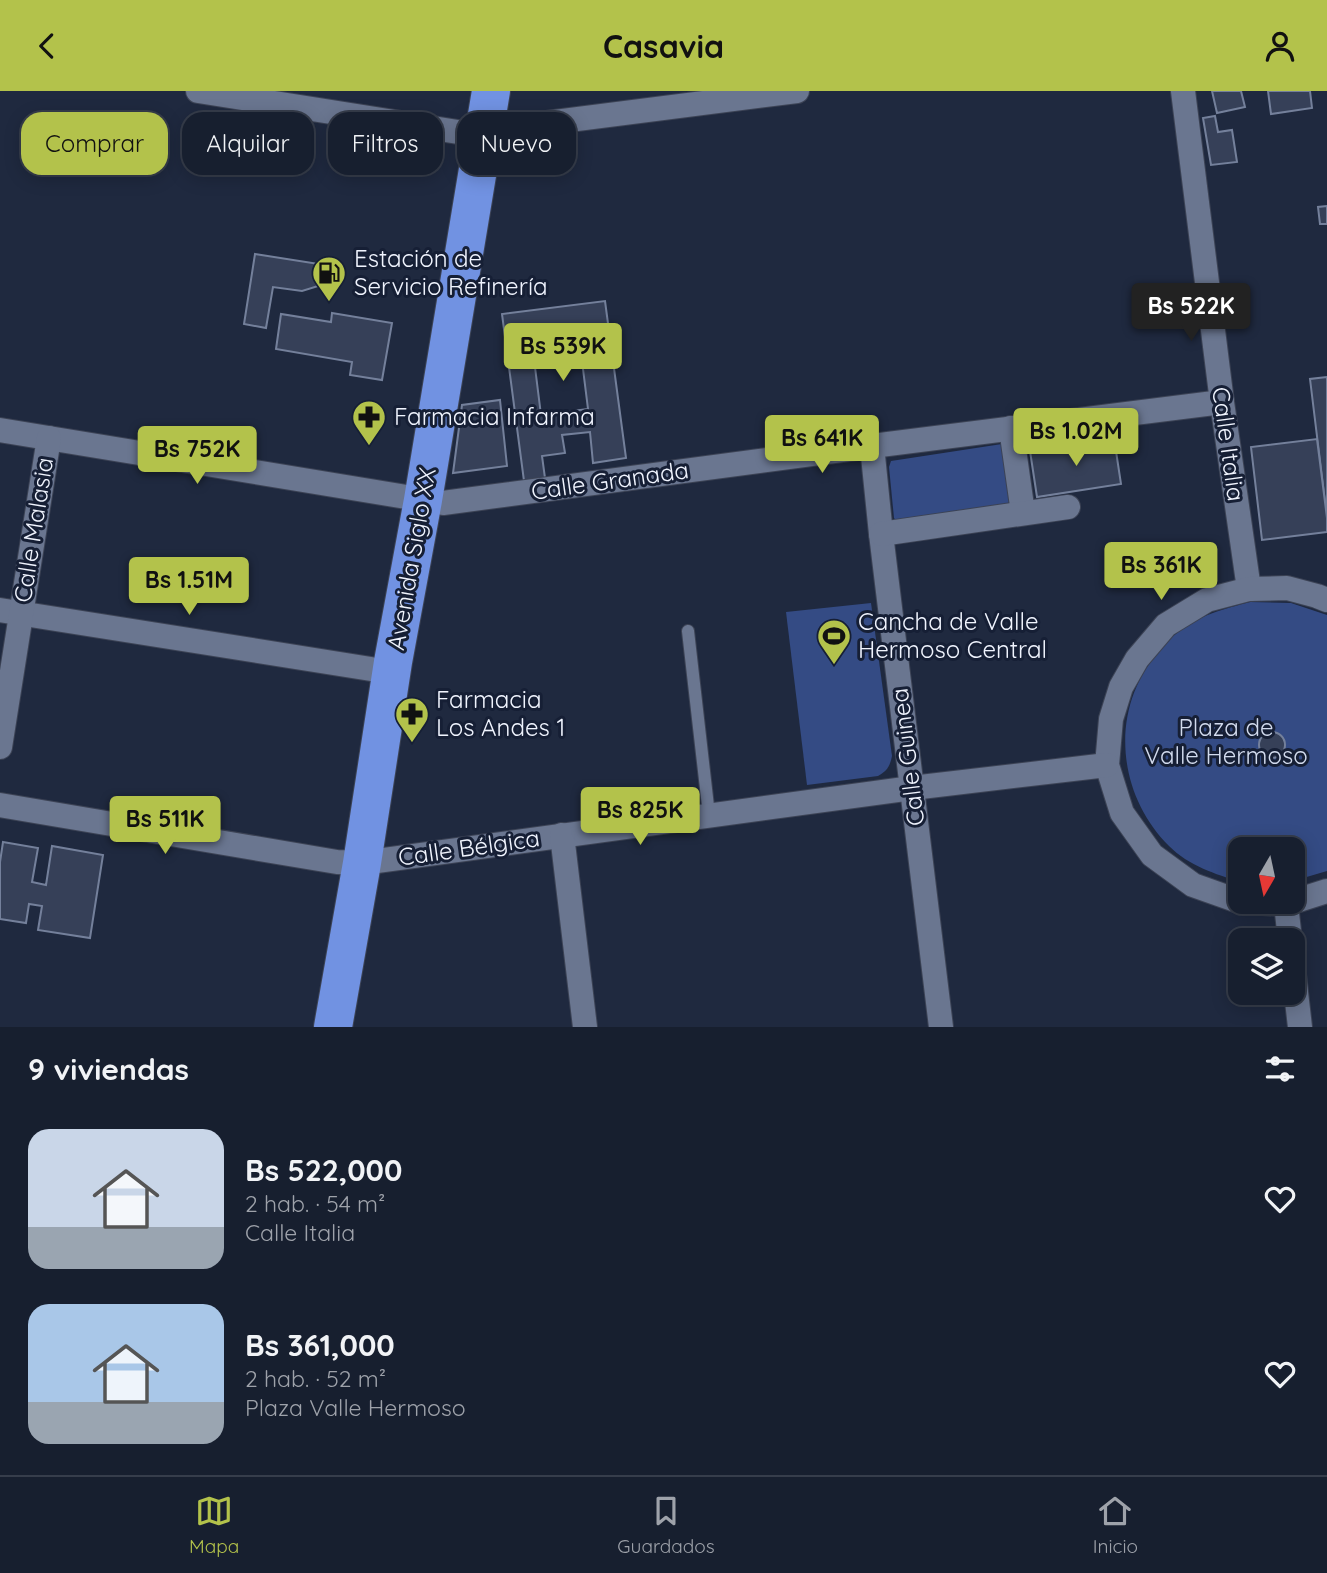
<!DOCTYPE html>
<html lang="es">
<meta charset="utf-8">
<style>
:root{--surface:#171f2f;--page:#242c3b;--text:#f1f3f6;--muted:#9ea2aa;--line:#363d4b;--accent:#b3c24b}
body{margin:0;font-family:Quicksand,sans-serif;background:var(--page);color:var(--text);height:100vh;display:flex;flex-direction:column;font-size:26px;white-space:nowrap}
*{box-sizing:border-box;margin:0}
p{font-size:23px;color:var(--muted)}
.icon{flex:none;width:38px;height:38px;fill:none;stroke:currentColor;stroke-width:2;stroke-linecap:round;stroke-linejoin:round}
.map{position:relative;height:936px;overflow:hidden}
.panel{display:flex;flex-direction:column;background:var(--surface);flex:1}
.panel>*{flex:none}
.hud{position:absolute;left:21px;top:21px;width:700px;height:63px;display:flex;gap:14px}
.needle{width:46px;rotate:189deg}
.buttons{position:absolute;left:1228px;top:746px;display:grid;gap:14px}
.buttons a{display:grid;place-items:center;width:77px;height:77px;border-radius:14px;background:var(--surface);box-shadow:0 4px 18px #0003,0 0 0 2px var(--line);font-size:35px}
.price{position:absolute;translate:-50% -60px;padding:0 16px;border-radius:7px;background:var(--accent);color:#111;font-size:23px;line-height:46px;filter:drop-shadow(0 2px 4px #0008)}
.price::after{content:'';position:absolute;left:50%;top:42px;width:21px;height:16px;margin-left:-10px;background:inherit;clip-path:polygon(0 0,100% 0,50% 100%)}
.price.selected{background:#222;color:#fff}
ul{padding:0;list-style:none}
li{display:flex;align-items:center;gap:21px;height:175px;padding:0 28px}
li span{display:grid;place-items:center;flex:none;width:196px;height:140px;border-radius:21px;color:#555}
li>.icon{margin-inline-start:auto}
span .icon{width:84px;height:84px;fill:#fffc;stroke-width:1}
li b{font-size:30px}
h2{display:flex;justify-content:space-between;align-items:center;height:84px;padding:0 28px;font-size:30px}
.chip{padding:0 24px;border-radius:21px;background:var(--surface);box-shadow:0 4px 18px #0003,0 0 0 2px var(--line);font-size:24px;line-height:63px}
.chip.selected{background:var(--accent);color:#111}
header{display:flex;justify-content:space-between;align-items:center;height:91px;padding:0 28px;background:var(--accent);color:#111;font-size:32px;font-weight:800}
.tab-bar{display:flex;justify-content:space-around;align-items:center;height:98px;border-top:2px solid var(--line);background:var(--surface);font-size:19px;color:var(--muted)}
.tab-bar a{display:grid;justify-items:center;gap:4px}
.tab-bar .selected{color:var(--accent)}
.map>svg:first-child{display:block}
.green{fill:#344b84}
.building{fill:#364058;stroke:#74809b;stroke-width:2;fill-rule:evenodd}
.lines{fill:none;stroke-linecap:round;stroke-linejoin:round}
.service-casing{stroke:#3c4355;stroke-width:14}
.minor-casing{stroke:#3c4355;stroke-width:26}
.trunk-casing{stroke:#3c4355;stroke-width:40}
.service{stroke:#6a7690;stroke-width:12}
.minor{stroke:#6a7690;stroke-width:24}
.trunk{stroke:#7192e2;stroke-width:38}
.labels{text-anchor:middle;stroke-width:6;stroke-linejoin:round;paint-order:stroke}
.poi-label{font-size:24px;fill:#f0f4fe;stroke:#161f35;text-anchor:start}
.street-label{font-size:24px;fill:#f0f4fe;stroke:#161f35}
.park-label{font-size:24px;fill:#d2dbee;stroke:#161f35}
</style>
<header><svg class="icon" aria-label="back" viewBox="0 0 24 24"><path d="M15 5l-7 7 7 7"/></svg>Casavia<svg class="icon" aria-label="person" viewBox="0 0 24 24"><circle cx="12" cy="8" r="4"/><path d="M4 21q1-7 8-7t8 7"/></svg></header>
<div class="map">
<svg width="1327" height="936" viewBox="0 0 1327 936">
<rect width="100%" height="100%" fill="#1f293f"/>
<g class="green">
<polygon points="1002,353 1010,416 897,431 894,427 889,376 891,370"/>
<path d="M1250,511l41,1 36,12v256l-34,10v-32h-52v33c-26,-8 -52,-16 -72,-36 -54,-54 -60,-141 -7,-198 4,-5 9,-11 15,-15 21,-18 47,-24 73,-31z"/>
<path d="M871,512l21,153c-2,10 -5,15 -14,20l-71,9 -21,-173z"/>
</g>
<g class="building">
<polygon points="1212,0 1241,0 1245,16 1217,22"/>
<polygon points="1268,0 1310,0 1312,17 1271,23"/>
<polygon points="1215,25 1218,41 1232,39 1237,71 1211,74 1203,27"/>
<polygon points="1327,115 1327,133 1320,133 1318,116"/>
<polygon points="255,163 338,176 334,198 318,195 302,200 273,196 266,237 244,233"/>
<path d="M605,210l21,157 -33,5 -3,-31 -28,3 3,18 -23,3 3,22 -21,3 -22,-167zM578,238l10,80 -47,6 -10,-80z"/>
<polygon points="332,222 392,232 382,289 350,284 352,271 276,258 281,223 331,231"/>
<polygon points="1327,286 1327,427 1310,288"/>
<polygon points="500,309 507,375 453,382 462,314"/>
<polygon points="1114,347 1121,393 1037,406 1030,360"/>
<polygon points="1317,348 1327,427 1327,441 1262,449 1251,356"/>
<circle cx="1272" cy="654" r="13"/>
<polygon points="3,751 38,757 32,791 46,794 52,755 103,764 90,847 38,839 42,815 29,813 26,832 0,828 0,771"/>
</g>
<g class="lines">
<g class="service-casing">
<polyline id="service" points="688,540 709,724"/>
</g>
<g class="minor-casing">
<g id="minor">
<polyline points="198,0 458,41 484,40 797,0"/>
<polyline points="1183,0 1222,311 1249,498"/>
<polyline points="1011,337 1023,422"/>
<polyline points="0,339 443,412 872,355 1222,311"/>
<polyline points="872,355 881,443 941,936"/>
<polyline points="881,443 1068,416"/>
<polyline points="1327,509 1317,505 1287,497 1249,498 1207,509 1166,534 1137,568 1121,596 1111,628 1107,674 1122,722 1152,764 1193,794 1241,811 1286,813 1327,800"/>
<polyline points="0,519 371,578"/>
<polyline points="0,656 49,347"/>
<polyline points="0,714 337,771 362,772 912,697 1107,674"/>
<polyline points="562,744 585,936"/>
<polyline points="1286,813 1290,849"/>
<polyline points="1293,875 1300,936"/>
</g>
</g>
<g class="trunk-casing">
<polyline id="trunk" points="333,936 362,772 393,571 423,409 491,0"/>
</g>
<use href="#service" class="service"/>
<use href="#minor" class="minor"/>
<use href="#trunk" class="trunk"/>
</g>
<defs>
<g id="fuel-pin" transform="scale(1.75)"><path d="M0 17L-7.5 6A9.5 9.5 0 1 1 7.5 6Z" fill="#b3c24b" stroke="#161f35"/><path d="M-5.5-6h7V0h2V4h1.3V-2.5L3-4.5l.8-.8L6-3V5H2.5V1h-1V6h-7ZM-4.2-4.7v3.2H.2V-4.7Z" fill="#111"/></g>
<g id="pharmacy-pin" transform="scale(1.75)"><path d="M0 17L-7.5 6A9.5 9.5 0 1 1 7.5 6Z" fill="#b3c24b" stroke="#161f35"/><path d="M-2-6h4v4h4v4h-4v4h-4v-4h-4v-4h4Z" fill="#111"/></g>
<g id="stadium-pin" transform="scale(1.75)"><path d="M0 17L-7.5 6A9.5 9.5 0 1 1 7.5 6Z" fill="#b3c24b" stroke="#161f35"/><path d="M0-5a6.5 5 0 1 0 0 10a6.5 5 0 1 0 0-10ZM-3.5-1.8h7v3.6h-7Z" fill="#111"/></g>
</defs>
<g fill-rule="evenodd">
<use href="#fuel-pin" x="329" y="182"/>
<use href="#pharmacy-pin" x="369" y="326"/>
<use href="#stadium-pin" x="834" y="545"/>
<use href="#pharmacy-pin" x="412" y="623"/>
</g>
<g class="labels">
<g class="poi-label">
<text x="354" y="176">Estación de<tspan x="354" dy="28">Servicio Refinería</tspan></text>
<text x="394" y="334">Farmacia Infarma</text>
<text x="858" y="539">Cancha de Valle<tspan x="858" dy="28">Hermoso Central</tspan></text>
<text x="436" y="617">Farmacia<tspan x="436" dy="28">Los Andes 1</tspan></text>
</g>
<g class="street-label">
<text transform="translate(1228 353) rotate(82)" y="8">Calle Italia</text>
<text transform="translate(610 390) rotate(-8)" y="8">Calle Granada</text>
<text transform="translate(34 439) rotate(-81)" y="8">Calle Malasia</text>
<text transform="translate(412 468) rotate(-80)" y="8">Avenida Siglo XX</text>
<text transform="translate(908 666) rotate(-97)" y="8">Calle Guinea</text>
<text transform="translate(469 757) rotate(-8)" y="8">Calle Bélgica</text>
</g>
<g class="park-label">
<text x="1226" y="645">Plaza de<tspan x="1226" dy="28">Valle Hermoso</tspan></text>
</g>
</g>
</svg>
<div class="buttons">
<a><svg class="needle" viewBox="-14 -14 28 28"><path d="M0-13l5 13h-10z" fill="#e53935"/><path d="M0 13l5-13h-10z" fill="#9ea2aa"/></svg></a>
<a><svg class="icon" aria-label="layers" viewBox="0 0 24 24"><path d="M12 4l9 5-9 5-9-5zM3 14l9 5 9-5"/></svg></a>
</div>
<b class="price selected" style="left:1191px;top:252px">Bs 522K</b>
<b class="price" style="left:563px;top:292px">Bs 539K</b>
<b class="price" style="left:1076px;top:377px">Bs 1.02M</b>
<b class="price" style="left:822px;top:384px">Bs 641K</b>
<b class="price" style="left:197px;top:395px">Bs 752K</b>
<b class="price" style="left:1161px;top:511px">Bs 361K</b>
<b class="price" style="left:189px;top:526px">Bs 1.51M</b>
<b class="price" style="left:640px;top:756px">Bs 825K</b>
<b class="price" style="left:165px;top:765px">Bs 511K</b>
<div class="hud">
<a class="chip selected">Comprar</a>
<a class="chip">Alquilar</a>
<a class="chip">Filtros</a>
<a class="chip">Nuevo</a>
</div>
</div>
<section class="panel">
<h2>9 viviendas<svg class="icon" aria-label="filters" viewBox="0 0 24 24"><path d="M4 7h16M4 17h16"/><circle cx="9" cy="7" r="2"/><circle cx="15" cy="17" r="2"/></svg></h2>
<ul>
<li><span style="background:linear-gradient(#c9d6e8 70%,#9aa5b1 0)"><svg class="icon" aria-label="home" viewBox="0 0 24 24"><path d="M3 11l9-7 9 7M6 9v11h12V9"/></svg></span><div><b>Bs 522,000</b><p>2 hab. · 54 m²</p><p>Calle Italia</p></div><svg class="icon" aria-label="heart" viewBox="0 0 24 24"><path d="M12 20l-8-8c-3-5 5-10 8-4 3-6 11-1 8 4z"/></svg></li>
<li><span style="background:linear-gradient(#a9c7e8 70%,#9aa5b1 0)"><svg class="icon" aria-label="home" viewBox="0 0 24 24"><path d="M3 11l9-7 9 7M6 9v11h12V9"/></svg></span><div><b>Bs 361,000</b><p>2 hab. · 52 m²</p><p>Plaza Valle Hermoso</p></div><svg class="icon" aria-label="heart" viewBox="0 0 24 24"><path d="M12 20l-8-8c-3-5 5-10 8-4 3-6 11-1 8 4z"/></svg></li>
</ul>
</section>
<nav class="tab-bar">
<a class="selected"><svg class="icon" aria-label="map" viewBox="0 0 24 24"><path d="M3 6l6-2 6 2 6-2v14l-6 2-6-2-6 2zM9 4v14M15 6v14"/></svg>Mapa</a>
<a><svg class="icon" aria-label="saved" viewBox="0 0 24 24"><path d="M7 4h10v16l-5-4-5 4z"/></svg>Guardados</a>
<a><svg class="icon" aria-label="home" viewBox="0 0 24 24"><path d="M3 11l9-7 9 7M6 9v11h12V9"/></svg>Inicio</a>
</nav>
